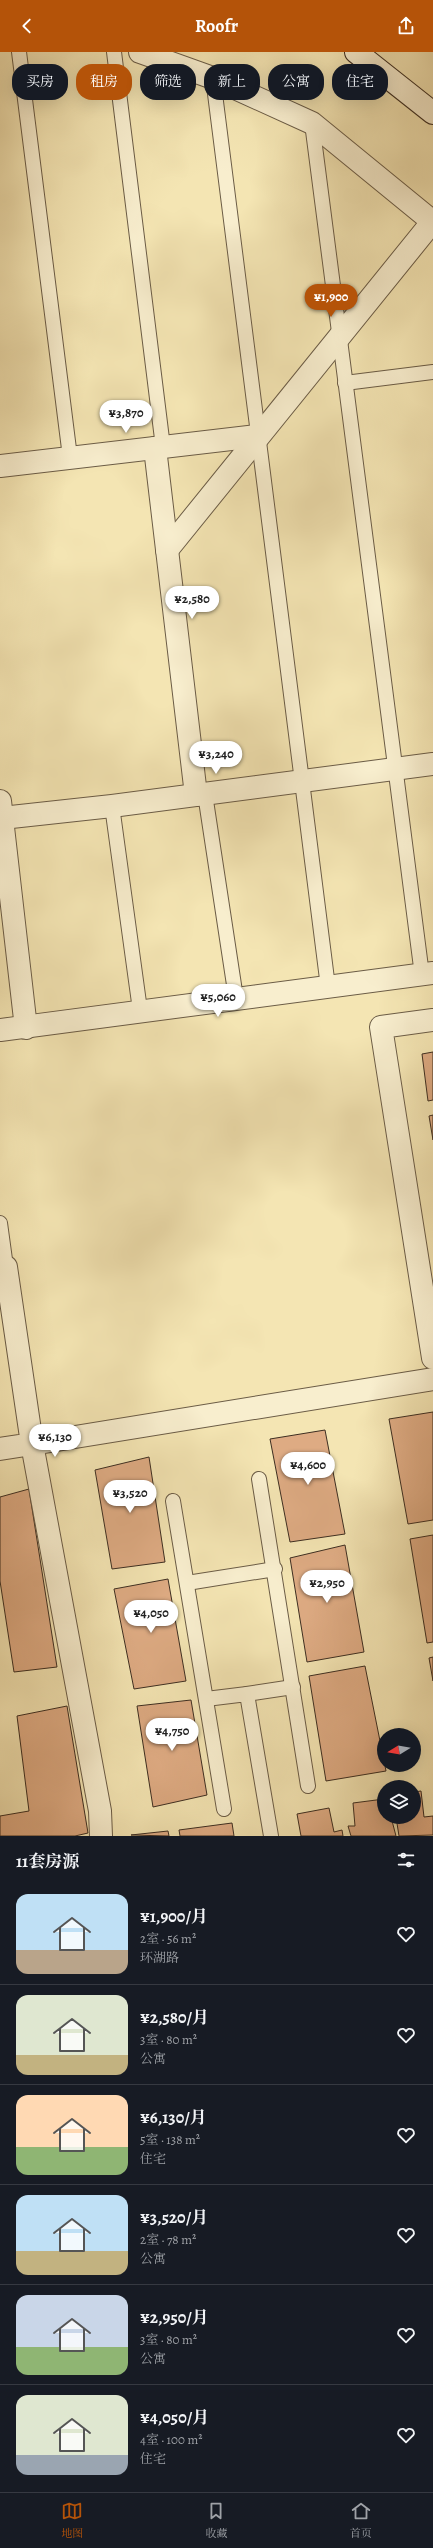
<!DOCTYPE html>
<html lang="zh">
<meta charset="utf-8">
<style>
:root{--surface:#171b24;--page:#242831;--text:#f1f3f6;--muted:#9ea1a6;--line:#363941;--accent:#b45309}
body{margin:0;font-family:Alegreya,"Noto Serif SC",serif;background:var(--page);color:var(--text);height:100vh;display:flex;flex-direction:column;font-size:15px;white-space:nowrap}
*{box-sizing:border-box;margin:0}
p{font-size:13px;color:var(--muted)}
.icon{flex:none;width:22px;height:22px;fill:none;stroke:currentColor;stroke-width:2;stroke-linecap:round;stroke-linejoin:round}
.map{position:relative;height:1784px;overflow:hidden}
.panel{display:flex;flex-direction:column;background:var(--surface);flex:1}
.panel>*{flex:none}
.guide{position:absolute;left:12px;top:12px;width:409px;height:36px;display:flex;gap:8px}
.needle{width:26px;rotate:259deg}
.fabs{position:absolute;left:377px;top:1676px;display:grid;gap:8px}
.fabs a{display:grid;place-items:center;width:44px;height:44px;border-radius:50%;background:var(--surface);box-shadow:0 4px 16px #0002;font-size:20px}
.price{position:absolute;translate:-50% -34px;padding:0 9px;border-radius:14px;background:#fff;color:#222;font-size:13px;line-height:26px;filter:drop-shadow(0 1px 2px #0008)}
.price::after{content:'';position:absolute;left:50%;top:24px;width:12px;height:9px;margin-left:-6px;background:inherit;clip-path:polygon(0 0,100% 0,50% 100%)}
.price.on{background:var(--accent);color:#fff}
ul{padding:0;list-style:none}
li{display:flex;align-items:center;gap:12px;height:100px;padding:0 16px}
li+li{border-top:1px solid var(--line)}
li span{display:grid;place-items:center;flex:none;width:112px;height:80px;border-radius:12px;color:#555}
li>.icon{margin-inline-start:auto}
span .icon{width:48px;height:48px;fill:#fffc;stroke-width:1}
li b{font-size:17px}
h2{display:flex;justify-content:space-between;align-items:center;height:48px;padding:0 16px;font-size:17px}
.pill{padding:0 14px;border-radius:16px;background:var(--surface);box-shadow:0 4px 16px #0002;font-size:14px;line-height:36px}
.pill.on{background:var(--accent);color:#fff}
header{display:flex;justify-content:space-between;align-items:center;height:52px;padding:0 16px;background:var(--accent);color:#fff;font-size:18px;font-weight:700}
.dock{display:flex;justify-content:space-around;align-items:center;height:56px;border-top:1px solid var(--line);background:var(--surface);font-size:11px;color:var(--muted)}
.dock a{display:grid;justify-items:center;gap:2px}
.dock .on{color:var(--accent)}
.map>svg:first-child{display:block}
.building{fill:#deab83;stroke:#3d2e21}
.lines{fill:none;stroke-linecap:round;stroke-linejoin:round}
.service-casing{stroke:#6b5c46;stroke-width:16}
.minor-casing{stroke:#6b5c46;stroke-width:24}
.secondary-casing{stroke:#3d2e21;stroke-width:24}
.service{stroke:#f8eece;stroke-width:14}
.minor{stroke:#f8eece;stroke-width:22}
.secondary{stroke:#f8eece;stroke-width:22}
</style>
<header><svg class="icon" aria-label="back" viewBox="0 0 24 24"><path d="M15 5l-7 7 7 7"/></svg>Roofr<svg class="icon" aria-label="share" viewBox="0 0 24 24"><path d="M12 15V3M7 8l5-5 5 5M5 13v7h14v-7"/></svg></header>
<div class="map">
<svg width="433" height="1784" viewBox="0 0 433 1784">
<rect width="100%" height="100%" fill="#f4e5b3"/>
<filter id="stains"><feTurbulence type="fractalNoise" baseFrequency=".005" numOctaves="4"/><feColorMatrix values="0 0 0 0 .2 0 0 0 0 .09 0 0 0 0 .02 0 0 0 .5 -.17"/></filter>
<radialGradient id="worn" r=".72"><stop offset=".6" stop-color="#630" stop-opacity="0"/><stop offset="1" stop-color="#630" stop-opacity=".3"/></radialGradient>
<g class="building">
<polygon points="433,1000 433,1048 428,1049 422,1002"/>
<polygon points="433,1063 433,1088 429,1064"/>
<polygon points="433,1360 433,1468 408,1472 389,1367"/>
<polygon points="325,1378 345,1482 290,1490 270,1387"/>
<polygon points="149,1405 165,1510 112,1517 95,1418"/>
<polygon points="29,1437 57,1615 14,1620 0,1529 0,1445"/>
<polygon points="433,1483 433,1590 427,1591 410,1487"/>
<polygon points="345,1493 364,1600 307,1610 290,1506"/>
<polygon points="168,1527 186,1629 134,1637 114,1537"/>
<polygon points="433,1605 433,1629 429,1606"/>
<polygon points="365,1614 386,1719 326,1729 309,1624"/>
<polygon points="191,1648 207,1743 153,1755 137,1654"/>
<polygon points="67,1654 88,1781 75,1784 0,1784 0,1764 29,1759 17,1664"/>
<polygon points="421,1739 424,1765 433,1764 433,1783 399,1784 396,1765 414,1765 414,1740"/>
<polygon points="384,1747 384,1765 391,1765 396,1784 351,1784 348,1774 355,1774 353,1751"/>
<polygon points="329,1756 334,1780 342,1778 343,1784 301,1784 297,1762"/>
<polygon points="232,1771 234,1784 180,1784 179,1778"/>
<polygon points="168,1779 169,1784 131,1783"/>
</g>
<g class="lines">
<g class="service-casing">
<g id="service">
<polyline points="19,0 70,405"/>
<polyline points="114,0 163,395"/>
<polyline points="213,26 328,935"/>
<polyline points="312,71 422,923"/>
<polyline points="345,331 433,320"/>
<polyline points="205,742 236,946"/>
<polyline points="112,754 140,958"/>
<polyline points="0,1171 6,1215 0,1216"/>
<polyline points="259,1427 308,1734"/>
<polyline points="173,1449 224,1757"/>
<polyline points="187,1531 275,1517"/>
<polyline points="247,1642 293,1635"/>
<polyline points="206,1647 247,1642 271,1784"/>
</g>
</g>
<g class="minor-casing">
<g id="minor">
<polyline points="140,0 213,26 312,71 433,170"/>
<polyline points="155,396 196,743"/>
<polyline points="0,414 257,384"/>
<polyline points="167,498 433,169"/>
<polyline points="0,749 26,976"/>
<polyline points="2,766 112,754 433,712"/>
<polyline points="433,968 381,975 433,1306"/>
<polyline points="0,978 433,921"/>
<polyline points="0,1397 32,1392 6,1215"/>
<polyline points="101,1784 100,1759 32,1392 433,1327"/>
</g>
</g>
<g class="secondary-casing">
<polyline id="secondary" points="356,0 433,61"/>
</g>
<use href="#service" class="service"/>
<use href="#minor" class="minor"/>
<use href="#secondary" class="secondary"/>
</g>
<rect width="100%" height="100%" filter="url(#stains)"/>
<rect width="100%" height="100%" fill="url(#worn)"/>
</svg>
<div class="fabs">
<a><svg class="needle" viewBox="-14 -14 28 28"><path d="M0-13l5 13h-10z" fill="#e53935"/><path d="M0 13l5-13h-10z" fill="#9ea1a6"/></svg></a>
<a><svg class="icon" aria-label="layers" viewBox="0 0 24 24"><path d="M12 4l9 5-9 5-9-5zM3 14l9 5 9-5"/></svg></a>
</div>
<b class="price on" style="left:331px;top:266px">¥1,900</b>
<b class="price" style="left:126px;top:382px">¥3,870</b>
<b class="price" style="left:192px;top:568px">¥2,580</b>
<b class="price" style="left:216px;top:723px">¥3,240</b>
<b class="price" style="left:218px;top:966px">¥5,060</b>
<b class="price" style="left:55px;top:1406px">¥6,130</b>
<b class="price" style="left:308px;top:1434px">¥4,600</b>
<b class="price" style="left:130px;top:1462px">¥3,520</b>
<b class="price" style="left:327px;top:1552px">¥2,950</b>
<b class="price" style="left:151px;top:1582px">¥4,050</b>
<b class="price" style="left:172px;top:1700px">¥4,750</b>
<div class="guide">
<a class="pill">买房</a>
<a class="pill on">租房</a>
<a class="pill">筛选</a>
<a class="pill">新上</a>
<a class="pill">公寓</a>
<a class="pill">住宅</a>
</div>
</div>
<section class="panel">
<h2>11套房源<svg class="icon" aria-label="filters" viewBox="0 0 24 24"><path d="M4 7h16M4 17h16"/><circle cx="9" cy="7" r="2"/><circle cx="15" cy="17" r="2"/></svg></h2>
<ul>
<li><span style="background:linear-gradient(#bfe0f5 70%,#b9a48a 0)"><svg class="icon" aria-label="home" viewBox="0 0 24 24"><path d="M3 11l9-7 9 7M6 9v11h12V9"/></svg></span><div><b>¥1,900/月</b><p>2室 · 56 m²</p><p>环湖路</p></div><svg class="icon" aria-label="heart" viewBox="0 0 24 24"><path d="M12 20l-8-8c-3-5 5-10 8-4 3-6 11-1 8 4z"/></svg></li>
<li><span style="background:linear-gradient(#dfe7d0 75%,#c2b280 0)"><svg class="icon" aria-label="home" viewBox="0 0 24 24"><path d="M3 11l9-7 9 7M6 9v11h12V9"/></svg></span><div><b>¥2,580/月</b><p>3室 · 80 m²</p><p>公寓</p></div><svg class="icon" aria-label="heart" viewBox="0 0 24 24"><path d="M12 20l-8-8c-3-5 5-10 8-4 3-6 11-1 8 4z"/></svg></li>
<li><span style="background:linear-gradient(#ffd9b3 65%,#8fb573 0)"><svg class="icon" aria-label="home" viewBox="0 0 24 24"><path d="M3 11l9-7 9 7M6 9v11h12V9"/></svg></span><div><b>¥6,130/月</b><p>5室 · 138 m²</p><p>住宅</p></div><svg class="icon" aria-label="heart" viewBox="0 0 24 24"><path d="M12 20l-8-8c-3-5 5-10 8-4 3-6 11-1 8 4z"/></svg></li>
<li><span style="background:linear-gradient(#bfe0f5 70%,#c2b280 0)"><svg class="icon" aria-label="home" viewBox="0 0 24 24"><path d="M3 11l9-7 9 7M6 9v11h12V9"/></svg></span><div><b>¥3,520/月</b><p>2室 · 78 m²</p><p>公寓</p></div><svg class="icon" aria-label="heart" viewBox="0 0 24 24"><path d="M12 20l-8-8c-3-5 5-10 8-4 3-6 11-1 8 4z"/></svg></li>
<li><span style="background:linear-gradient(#c9d6e8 65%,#8fb573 0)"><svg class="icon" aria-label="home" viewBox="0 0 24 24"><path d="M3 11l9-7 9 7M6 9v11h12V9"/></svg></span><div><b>¥2,950/月</b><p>3室 · 80 m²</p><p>公寓</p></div><svg class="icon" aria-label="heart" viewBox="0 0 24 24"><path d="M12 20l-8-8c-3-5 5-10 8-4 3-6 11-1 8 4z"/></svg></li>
<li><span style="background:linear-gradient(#dfe7d0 75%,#9aa5b1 0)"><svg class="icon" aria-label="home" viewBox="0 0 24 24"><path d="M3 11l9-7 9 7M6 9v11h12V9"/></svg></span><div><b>¥4,050/月</b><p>4室 · 100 m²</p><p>住宅</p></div><svg class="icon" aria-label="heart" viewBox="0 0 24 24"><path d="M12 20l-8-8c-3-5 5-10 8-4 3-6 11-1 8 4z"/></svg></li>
</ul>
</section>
<nav class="dock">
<a class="on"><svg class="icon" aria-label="map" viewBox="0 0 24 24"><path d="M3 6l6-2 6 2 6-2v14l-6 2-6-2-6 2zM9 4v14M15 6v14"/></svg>地图</a>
<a><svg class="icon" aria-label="saved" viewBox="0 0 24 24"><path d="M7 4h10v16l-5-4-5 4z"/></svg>收藏</a>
<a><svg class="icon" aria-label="home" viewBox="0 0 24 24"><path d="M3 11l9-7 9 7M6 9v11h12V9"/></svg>首页</a>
</nav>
